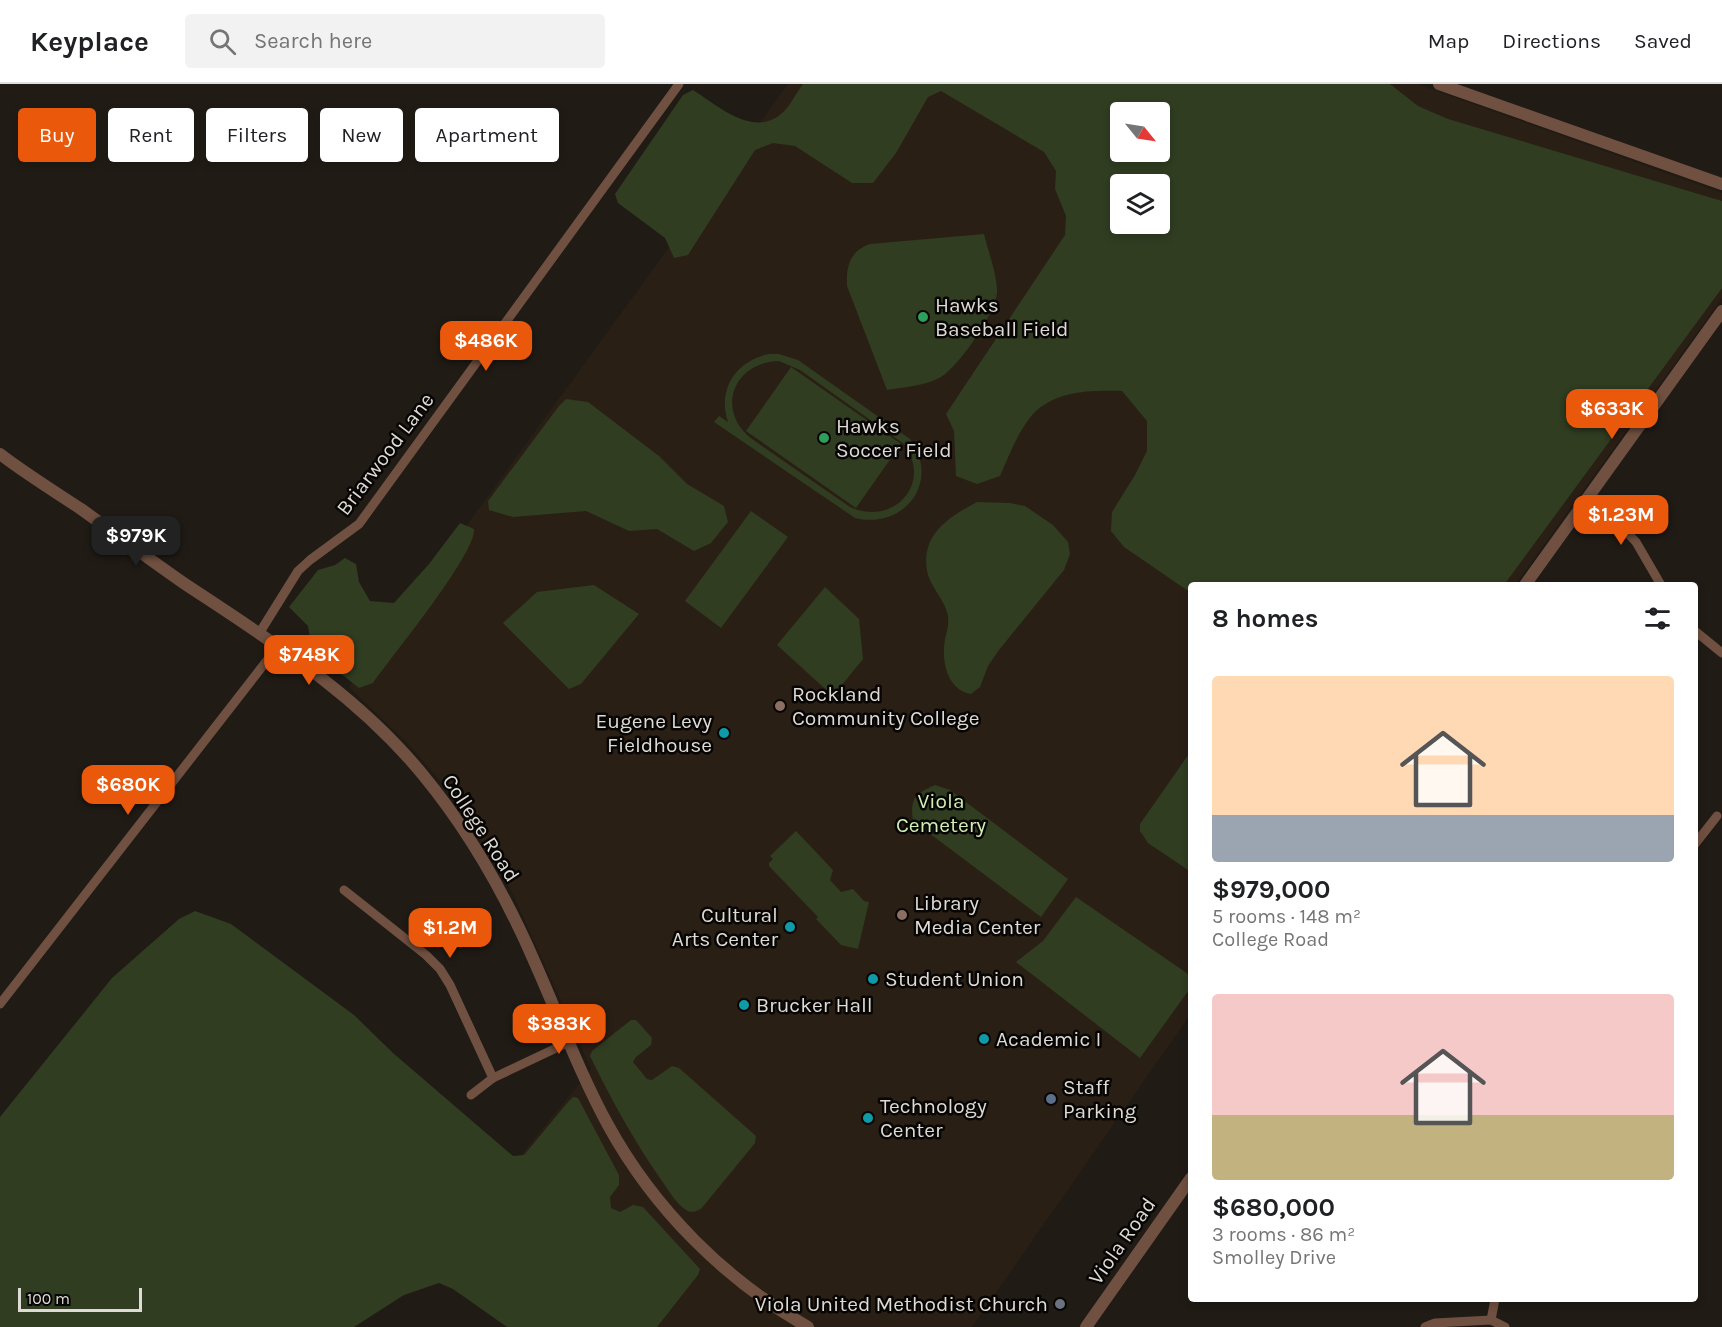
<!DOCTYPE html>
<meta charset="utf-8">
<style>
:root{--surface:#fff;--page:#f2f2f2;--text:#202124;--muted:#757577;--line:#e0e0e0;--accent:#ea580c}
body{margin:0;font-family:Karla,sans-serif;background:var(--page);color:var(--text);height:100vh;display:flex;flex-direction:column;font-size:22px;white-space:nowrap}
*{box-sizing:border-box;margin:0}
p{font-size:20px;color:var(--muted)}
.icon{flex:none;width:33px;height:33px;fill:none;stroke:currentColor;stroke-width:2;stroke-linecap:round;stroke-linejoin:round}
.map{position:relative;flex:1;overflow:hidden}
.panel{position:absolute;left:1188px;top:498px;width:510px;height:720px;display:flex;flex-direction:column;background:var(--surface);border-radius:6px;box-shadow:0 3px 9px #0003}
.panel>*{flex:none}
.hud{position:absolute;left:18px;top:24px;width:570px;height:54px;display:flex;gap:12px}
.needle{width:39px;rotate:120deg}
.fabs{position:absolute;left:1110px;top:18px;display:grid;gap:12px}
.fabs a{display:grid;place-items:center;width:60px;height:60px;border-radius:6px;background:var(--surface);box-shadow:0 3px 9px #0003;font-size:30px}
.scale{position:absolute;left:18px;bottom:15px;width:124px;box-sizing:border-box;padding-left:6px;border:3px solid #dedad6;border-top:0;font-size:16px;line-height:21px;white-space:nowrap;color:#dedad6;-webkit-text-stroke:4px #080604;paint-order:stroke}
.price{position:absolute;translate:-50% -51px;padding:0 14px;border-radius:12px;background:var(--accent);color:#fff;font-size:20px;line-height:39px;filter:drop-shadow(0 2px 3px #0008)}
.price::after{content:'';position:absolute;left:50%;top:36px;width:18px;height:14px;margin-left:-9px;background:inherit;clip-path:polygon(0 0,100% 0,50% 100%)}
.price.current{background:#222;color:#fff}
ul{padding:0;list-style:none}
li{display:grid;align-content:center;gap:12px;height:318px;padding:0 24px}
li span{display:grid;place-items:center;height:186px;border-radius:6px;color:#555}
li>.icon{margin-inline-start:auto}
span .icon{width:108px;height:108px;fill:#fffc;stroke-width:1}
li b{font-size:26px}
h2{display:flex;justify-content:space-between;align-items:center;height:72px;padding:0 24px;font-size:26px}
.pill{padding:0 21px;border-radius:6px;background:var(--surface);box-shadow:0 3px 9px #0003;font-size:21px;line-height:54px}
.pill.current{background:var(--accent);color:#fff}
header{display:flex;align-items:center;gap:36px;box-sizing:border-box;height:84px;padding:0 30px;background:var(--surface);border-bottom:2px solid var(--line)}
header strong{font-size:28px}
nav{display:flex;gap:33px;margin-inline-start:auto;font-size:21px}
.search{width:420px;height:54px;background:var(--page);display:flex;align-items:center;gap:15px;box-sizing:border-box;padding:0 21px;border-radius:6px;color:var(--muted);font-size:22px}
.map>svg:first-child{display:block}
.built{fill:#2a1f15;fill-rule:evenodd}
.green{fill:#303d21;fill-rule:evenodd}
.lines{fill:none;stroke-linecap:round;stroke-linejoin:round}
.minor{stroke:#705040;stroke-width:9}
.tertiary{stroke:#705040;stroke-width:12}
.leisure-dot{fill:#2e9e5b;stroke:#080604;stroke-width:2}
.education-dot{fill:#8d6e63;stroke:#080604;stroke-width:2}
.culture-dot{fill:#0f9aa8;stroke:#080604;stroke-width:2}
.service-dot{fill:#5c6f8a;stroke:#080604;stroke-width:2}
.worship-dot{fill:#6b7280;stroke:#080604;stroke-width:2}
.labels{text-anchor:middle;stroke-width:5;stroke-linejoin:round;paint-order:stroke}
.poi-label{font-size:21px;fill:#dedad6;stroke:#080604;text-anchor:start}
.street-label{font-size:21px;fill:#dedad6;stroke:#080604}
.park-label{font-size:21px;fill:#d1eeb4;stroke:#080604}
</style>
<header>
<strong>Keyplace</strong>
<div class="search"><svg class="icon" aria-label="search" viewBox="0 0 24 24"><circle cx="10" cy="10" r="6"/><path d="M15 15l6 6"/></svg>Search here</div>
<nav><a>Map</a><a>Directions</a><a>Saved</a></nav>
</header>
<div class="map">
<svg width="1722" height="1243" viewBox="0 0 1722 1243">
<rect width="100%" height="100%" fill="#201b15"/>
<path class="built" d="M788,0h629l305,109v105l-207,287h-324v434l-3,-1 -216,309h-458l-81,-64 158,-194 -79,-177 -36,-62 -31,-43 -33,-39 -63,-61zM1120,28h40v40h-40zM1120,100h40v40h-40z"/>
<g class="green">
<path d="M803,0h587l28,22 30,13 274,82v87l-218,297h-313v8l-67,-46 -13,-16 1,-19 23,-37 12,-24v-30l-25,-30c-30,-1 -66,-1 -89,23 -15,17 -24,42 -33,62l-23,8 -21,-8 -2,-45 -8,-17 119,-179 1,-19 -11,-27 1,-18 -12,-19 -103,-61 -13,6 -32,56 -23,30h-21l-57,-37 -22,-3 -18,7 -67,105 -14,3 -9,-20 -47,-35 -3,-9 68,-99 10,-5c24,15 60,48 88,24 9,-7 15,-21 22,-30zM1120,28h40v40h-40zM1120,100h40v40h-40z"/>
<path d="M984,150c4,17 14,43 13,59 -2,21 -38,73 -56,84 -16,9 -37,10 -54,13l-40,-104c-1,-20 3,-35 23,-42z"/>
<path d="M769,270h10l19,6 112,79c31,42 -5,91 -55,79l-141,-96 5,-6 9,6c-11,-33 8,-61 41,-68zM779,277l21,9 104,74c29,39 -10,83 -54,63l-98,-68c-37,-28 -19,-77 27,-78z"/>
<polygon points="791,283 901,360 856,424 746,347"/>
<polygon points="566,315 588,318 659,372 687,400 724,422 728,438 711,459 694,467 657,445 629,447 586,427 513,433 489,426 488,417 559,322"/>
<path d="M977,418l33,1 15,3 28,19 15,17 2,12 -6,16 -65,80 -11,16 -8,21 -9,7c-24,-4 -30,-33 -26,-55 2,-8 5,-18 2,-27 -4,-14 -17,-26 -20,-41 -6,-37 22,-54 50,-69z"/>
<polygon points="751,427 788,453 721,544 685,517"/>
<path d="M460,439l14,6c2,25 -82,127 -101,154l-14,5 -47,-37 -4,-25 -19,-19 29,-37 17,-5 10,-7 11,6 3,18 11,19 24,2 35,-39z"/>
<polygon points="594,501 639,530 581,600 569,605 503,539 537,508"/>
<polygon points="825,503 859,535 863,575 833,612 777,561"/>
<polygon points="1191,667 1191,788 1148,759 1140,747 1140,740"/>
<path d="M935,701l15,5 118,89 -27,38 -128,-96c-3,-22 1,-27 22,-36z"/>
<polygon points="796,747 833,786 830,796 841,808 853,805 864,817 869,818 858,865 841,861 816,835 818,833 769,782 769,779 773,775 770,772"/>
<polygon points="1076,813 1191,892 1191,903 1140,974 1016,878 1043,857"/>
<polygon points="195,827 231,840 354,931 393,969 513,1072 524,1071 568,1018 573,1013 578,1014 619,1091 619,1101 610,1113 611,1124 620,1128 633,1121 643,1123 700,1185 698,1191 657,1243 507,1243 453,1205 439,1199 404,1211 354,1243 0,1243 0,1033 112,894 179,835"/>
<path d="M631,936h5l16,18 -1,7 -15,12 -3,5 14,17 5,1 20,-14 7,2 77,68 -1,7 -54,66c-5,2 -7,4 -13,2 -9,-4 -18,-18 -24,-27 -29,-41 -52,-83 -74,-128l2,-5z"/>
</g>
<g class="lines">
<g class="minor">
<polyline points="1586,418 1621,442 1636,458 1661,501"/>
<polyline points="1695,547 1722,569"/>
<polyline points="260,548 298,487 310,476 359,440 679,0"/>
<polyline points="1695,760 1717,732"/>
<polyline points="344,806 426,871 440,885 450,901 493,994"/>
<polyline points="0,920 279,561"/>
<polyline points="471,1011 493,994 569,958"/>
<polyline points="1491,1236 1495,1215"/>
<polyline points="1425,1243 1435,1239 1491,1236 1505,1243"/>
</g>
<g class="tertiary">
<polyline points="1439,0 1722,100"/>
<path d="M0,370c26,20 54,37 81,55 35,25 69,51 104,75 86,57 172,110 238,191 47,57 83,121 112,188 24,54 45,111 73,162 46,84 117,155 200,202"/>
<polyline points="1525,501 1722,227"/>
<polyline points="1086,1243 1191,1094"/>
</g>
</g>
<g class="leisure-dot">
<circle cx="923" cy="233" r="6"/>
<circle cx="824" cy="354" r="6"/>
</g>
<g class="education-dot">
<circle cx="780" cy="622" r="6"/>
<circle cx="902" cy="831" r="6"/>
</g>
<g class="culture-dot">
<circle cx="724" cy="649" r="6"/>
<circle cx="790" cy="843" r="6"/>
<circle cx="873" cy="895" r="6"/>
<circle cx="744" cy="921" r="6"/>
<circle cx="984" cy="955" r="6"/>
<circle cx="868" cy="1034" r="6"/>
</g>
<circle class="service-dot" cx="1051" cy="1015" r="6"/>
<circle class="worship-dot" cx="1060" cy="1220" r="6"/>
<g class="labels">
<g class="poi-label">
<text x="935" y="228">Hawks<tspan x="935" dy="24">Baseball Field</tspan></text>
<text x="836" y="349">Hawks<tspan x="836" dy="24">Soccer Field</tspan></text>
<text x="792" y="617">Rockland<tspan x="792" dy="24">Community College</tspan></text>
<text x="712" y="644" text-anchor="end">Eugene Levy<tspan x="712" dy="24">Fieldhouse</tspan></text>
<text x="914" y="826">Library<tspan x="914" dy="24">Media Center</tspan></text>
<text x="778" y="838" text-anchor="end">Cultural<tspan x="778" dy="24">Arts Center</tspan></text>
<text x="885" y="902">Student Union</text>
<text x="756" y="928">Brucker Hall</text>
<text x="996" y="962">Academic I</text>
<text x="1063" y="1010">Staff<tspan x="1063" dy="24">Parking</tspan></text>
<text x="880" y="1029">Technology<tspan x="880" dy="24">Center</tspan></text>
<text x="1048" y="1227" text-anchor="end">Viola United Methodist Church</text>
</g>
<g class="street-label">
<text transform="translate(385 370) rotate(-53)" y="7">Briarwood Lane</text>
<text transform="translate(481 744) rotate(57)" y="7">College Road</text>
<text transform="translate(1122 1157) rotate(-55)" y="7">Viola Road</text>
</g>
<g class="park-label">
<text x="941" y="724">Viola<tspan x="941" dy="24">Cemetery</tspan></text>
</g>
</g>
</svg>
<div class="fabs">
<a><svg class="needle" viewBox="-14 -14 28 28"><path d="M0-13l5 13h-10z" fill="#e53935"/><path d="M0 13l5-13h-10z" fill="#757577"/></svg></a>
<a><svg class="icon" aria-label="layers" viewBox="0 0 24 24"><path d="M12 4l9 5-9 5-9-5zM3 14l9 5 9-5"/></svg></a>
</div>
<div class="scale">100 m</div>
<b class="price" style="left:486px;top:288px">$486K</b>
<b class="price" style="left:1612px;top:356px">$633K</b>
<b class="price" style="left:1621px;top:462px">$1.23M</b>
<b class="price current" style="left:136px;top:483px">$979K</b>
<b class="price" style="left:309px;top:602px">$748K</b>
<b class="price" style="left:128px;top:732px">$680K</b>
<b class="price" style="left:450px;top:875px">$1.2M</b>
<b class="price" style="left:559px;top:971px">$383K</b>
<div class="hud">
<a class="pill current">Buy</a>
<a class="pill">Rent</a>
<a class="pill">Filters</a>
<a class="pill">New</a>
<a class="pill">Apartment</a>
</div>
<section class="panel">
<h2>8 homes<svg class="icon" aria-label="filters" viewBox="0 0 24 24"><path d="M4 7h16M4 17h16"/><circle cx="9" cy="7" r="2"/><circle cx="15" cy="17" r="2"/></svg></h2>
<ul>
<li><span style="background:linear-gradient(#ffd9b3 75%,#9aa5b1 0)"><svg class="icon" aria-label="home" viewBox="0 0 24 24"><path d="M3 11l9-7 9 7M6 9v11h12V9"/></svg></span><div><b>$979,000</b><p>5 rooms · 148 m²</p><p>College Road</p></div></li>
<li><span style="background:linear-gradient(#f6c9c9 65%,#c2b280 0)"><svg class="icon" aria-label="home" viewBox="0 0 24 24"><path d="M3 11l9-7 9 7M6 9v11h12V9"/></svg></span><div><b>$680,000</b><p>3 rooms · 86 m²</p><p>Smolley Drive</p></div></li>
</ul>
</section>
</div>
